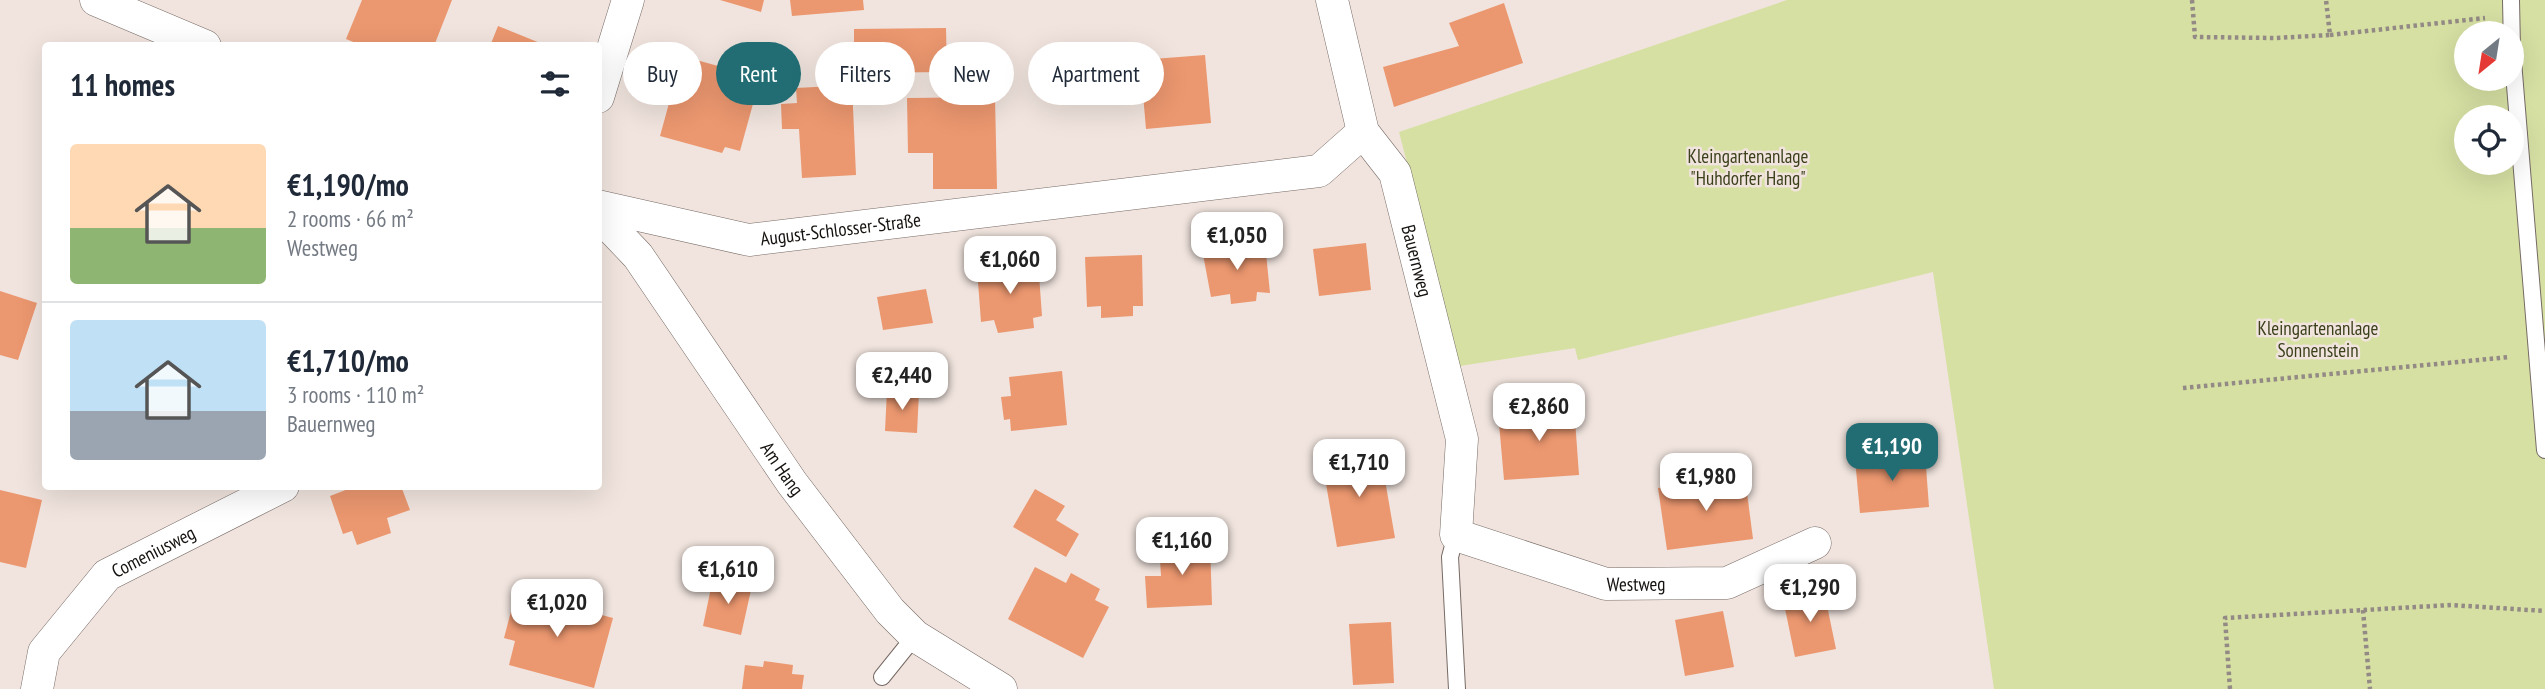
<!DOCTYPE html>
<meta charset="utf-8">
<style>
:root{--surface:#fff;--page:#f2f2f3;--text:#1f2937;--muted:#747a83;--line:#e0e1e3;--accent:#216d73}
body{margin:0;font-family:"PT Sans Narrow",sans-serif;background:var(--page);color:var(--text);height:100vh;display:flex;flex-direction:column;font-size:26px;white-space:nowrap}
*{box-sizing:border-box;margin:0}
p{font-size:23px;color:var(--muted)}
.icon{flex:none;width:38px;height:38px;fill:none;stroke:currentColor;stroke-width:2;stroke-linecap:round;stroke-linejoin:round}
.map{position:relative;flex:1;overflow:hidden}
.details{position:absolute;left:42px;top:42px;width:560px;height:448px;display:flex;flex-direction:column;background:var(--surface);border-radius:7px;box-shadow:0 7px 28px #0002}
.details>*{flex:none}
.hud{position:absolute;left:623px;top:42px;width:665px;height:63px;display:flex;gap:14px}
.needle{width:46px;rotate:210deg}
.controls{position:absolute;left:2454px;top:21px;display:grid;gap:14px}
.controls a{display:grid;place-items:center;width:70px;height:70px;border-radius:50%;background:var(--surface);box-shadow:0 7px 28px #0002;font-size:35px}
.price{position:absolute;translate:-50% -60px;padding:0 16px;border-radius:14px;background:#fff;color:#222;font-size:23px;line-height:46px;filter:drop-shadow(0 2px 4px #0008)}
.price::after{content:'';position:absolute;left:50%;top:42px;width:21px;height:16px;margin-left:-10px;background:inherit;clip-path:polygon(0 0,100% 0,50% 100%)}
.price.active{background:var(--accent);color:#fff}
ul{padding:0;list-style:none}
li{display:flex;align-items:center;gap:21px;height:175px;padding:0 28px}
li+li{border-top:2px solid var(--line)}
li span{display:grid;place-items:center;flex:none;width:196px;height:140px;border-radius:7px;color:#555}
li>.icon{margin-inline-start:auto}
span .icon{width:84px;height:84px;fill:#fffc;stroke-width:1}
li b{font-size:30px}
h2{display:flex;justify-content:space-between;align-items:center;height:84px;padding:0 28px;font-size:30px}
.chip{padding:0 24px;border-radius:32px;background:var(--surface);box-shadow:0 7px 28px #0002;font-size:24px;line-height:63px}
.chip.active{background:var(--accent);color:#fff}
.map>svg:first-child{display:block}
.green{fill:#d6e0a3;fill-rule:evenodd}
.building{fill:#eb976f}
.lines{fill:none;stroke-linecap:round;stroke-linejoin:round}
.lane-casing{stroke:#766a65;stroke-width:18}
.street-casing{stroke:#766a65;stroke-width:33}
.path{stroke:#938a85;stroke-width:4.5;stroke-dasharray:3.5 3.5;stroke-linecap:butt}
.lane{stroke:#fff;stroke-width:16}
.street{stroke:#fff;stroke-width:32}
.labels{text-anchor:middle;stroke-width:5;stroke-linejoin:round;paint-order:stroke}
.park-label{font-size:19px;fill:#3a401a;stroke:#f1e4de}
.street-label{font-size:19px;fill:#15110f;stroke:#f1e4de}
</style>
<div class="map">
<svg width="2545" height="689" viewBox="0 0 2545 689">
<rect width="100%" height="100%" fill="#f1e4de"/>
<path class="green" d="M1787,0h758v689h-551l-61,-417 -355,88 -3,-12 -115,18 -61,-234zM2466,33h45v46h-45zM2466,117h45v46h-45z"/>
<g class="building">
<polygon points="362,0 452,0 434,46 363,46 346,39"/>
<polygon points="720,0 764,0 761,12"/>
<polygon points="790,0 863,0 864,10 792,16"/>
<polygon points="1504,3 1523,63 1394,107 1383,67 1459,46 1449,23"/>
<polygon points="498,26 545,45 545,46 490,46"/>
<polygon points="946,28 947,72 854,73 854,29"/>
<polygon points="1205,55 1211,123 1146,129 1140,60"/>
<polygon points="682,56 747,74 743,89 756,93 740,151 725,147 722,153 660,136"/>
<polygon points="852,85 856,175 802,178 799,129 782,129 781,104 797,103 796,88"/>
<polygon points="995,97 997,189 933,189 933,153 908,153 907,98"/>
<polygon points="1265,243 1270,293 1257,292 1256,301 1231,304 1230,294 1211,297 1202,249"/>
<polygon points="1366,243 1371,290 1319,296 1313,249"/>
<polygon points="1142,255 1143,306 1133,306 1133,316 1101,318 1101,306 1087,307 1085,257"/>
<polygon points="1038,261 1042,316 1033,318 1034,328 998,333 994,320 981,322 977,269"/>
<polygon points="926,289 933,323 883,330 877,297"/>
<polygon points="0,291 37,303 18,360 0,355"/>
<polygon points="1062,371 1067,425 1011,431 1010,419 1004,420 1001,397 1011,396 1009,377"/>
<polygon points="887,390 919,392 917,433 885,431"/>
<polygon points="1574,406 1579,475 1504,480 1498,412"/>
<polygon points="1380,451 1395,538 1337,547 1322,461"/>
<polygon points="1925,453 1929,507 1860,513 1855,459"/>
<polygon points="1745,477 1753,539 1667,550 1658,488"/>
<polygon points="356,486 401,486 410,510 387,518 391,533 357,545 352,531 343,534 330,496"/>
<polygon points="1035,489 1065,506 1056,520 1079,534 1066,557 1013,527"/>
<polygon points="0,490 42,500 26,568 0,562"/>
<polygon points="1210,542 1212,605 1147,608 1145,576 1161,576 1159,543"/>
<polygon points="1035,567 1066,583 1071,573 1100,589 1095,600 1109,607 1083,658 1008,619"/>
<polygon points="731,577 753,581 741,635 703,626 712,583 729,586"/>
<polygon points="1824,591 1836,649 1795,657 1783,599"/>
<polygon points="516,592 613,618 594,688 509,665 515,641 504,638"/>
<polygon points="1723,611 1734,667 1685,676 1675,620"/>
<polygon points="1391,622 1394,683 1353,685 1349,624"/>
<polygon points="764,661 793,665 792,674 804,675 802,689 742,689 745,665 763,667"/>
</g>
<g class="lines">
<g class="lane-casing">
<g id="lane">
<polyline points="2511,0 2512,49 2545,450"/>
<polyline points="1456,535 1450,557 1457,689"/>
<polyline points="882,677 915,636"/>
</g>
</g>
<g class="street-casing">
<g id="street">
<polyline points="96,0 205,46"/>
<path id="s1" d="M1332,0l31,132 32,41 67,266 -6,96 150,49 121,-1 88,-40"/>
<polyline points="598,97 628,0"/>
<path id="s2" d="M598,206l151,34 570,-69 44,-39"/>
<path id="s3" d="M598,214l40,42 154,227 98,128 25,25 86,53"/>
<path id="s4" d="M37,689l7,-37 63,-77 176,-89"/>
</g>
</g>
<g class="path">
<polyline points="2192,0 2195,37 2275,38 2330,35 2326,0"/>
<polyline points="2330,35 2485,18"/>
<polyline points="2183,388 2510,357"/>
<polyline points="2363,610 2370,689"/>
<polyline points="2230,689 2225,618 2451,605 2545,611"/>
</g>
<use href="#lane" class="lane"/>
<use href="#street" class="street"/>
</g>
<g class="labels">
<g class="park-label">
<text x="1748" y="163">Kleingartenanlage<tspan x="1748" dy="22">"Huhdorfer Hang"</tspan></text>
<text x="2318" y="335">Kleingartenanlage<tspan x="2318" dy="22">Sonnenstein</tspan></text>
</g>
<g class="street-label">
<text dy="7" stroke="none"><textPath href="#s2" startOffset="247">August-Schlosser-Straße</textPath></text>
<text dy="7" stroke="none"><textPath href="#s1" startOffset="278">Bauernweg</textPath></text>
<text dy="7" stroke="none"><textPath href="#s3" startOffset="315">Am Hang</textPath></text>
<text dy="7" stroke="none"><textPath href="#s4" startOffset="189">Comeniusweg</textPath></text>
<text dy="7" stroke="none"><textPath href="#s1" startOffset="746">Westweg</textPath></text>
</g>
</g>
</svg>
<div class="controls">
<a><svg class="needle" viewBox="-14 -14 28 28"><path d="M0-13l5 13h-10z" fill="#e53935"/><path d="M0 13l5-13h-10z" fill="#747a83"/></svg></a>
<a><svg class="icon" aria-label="locate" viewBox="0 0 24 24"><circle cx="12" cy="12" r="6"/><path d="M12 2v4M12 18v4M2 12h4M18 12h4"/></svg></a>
</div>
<b class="price" style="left:1237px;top:272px">€1,050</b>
<b class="price" style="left:1010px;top:296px">€1,060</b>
<b class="price" style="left:902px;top:412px">€2,440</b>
<b class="price" style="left:1539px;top:443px">€2,860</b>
<b class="price active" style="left:1892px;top:483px">€1,190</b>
<b class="price" style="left:1359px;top:499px">€1,710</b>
<b class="price" style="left:1706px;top:513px">€1,980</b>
<b class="price" style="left:1182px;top:577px">€1,160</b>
<b class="price" style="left:728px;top:606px">€1,610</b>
<b class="price" style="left:1810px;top:624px">€1,290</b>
<b class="price" style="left:557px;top:639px">€1,020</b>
<div class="hud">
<a class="chip">Buy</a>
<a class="chip active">Rent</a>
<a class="chip">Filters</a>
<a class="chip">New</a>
<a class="chip">Apartment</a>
</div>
<section class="details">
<h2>11 homes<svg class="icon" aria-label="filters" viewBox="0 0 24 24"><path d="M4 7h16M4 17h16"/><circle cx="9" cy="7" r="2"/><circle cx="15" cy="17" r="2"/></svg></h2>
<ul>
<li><span style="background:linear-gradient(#ffd9b3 60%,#8fb573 0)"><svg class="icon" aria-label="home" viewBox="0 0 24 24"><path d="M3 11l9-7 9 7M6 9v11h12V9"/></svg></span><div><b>€1,190/mo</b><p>2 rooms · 66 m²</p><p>Westweg</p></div></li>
<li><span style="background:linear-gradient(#bfe0f5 65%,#9aa5b1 0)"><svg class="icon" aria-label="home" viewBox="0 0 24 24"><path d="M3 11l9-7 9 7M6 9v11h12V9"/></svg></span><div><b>€1,710/mo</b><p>3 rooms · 110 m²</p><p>Bauernweg</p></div></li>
</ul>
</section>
</div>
